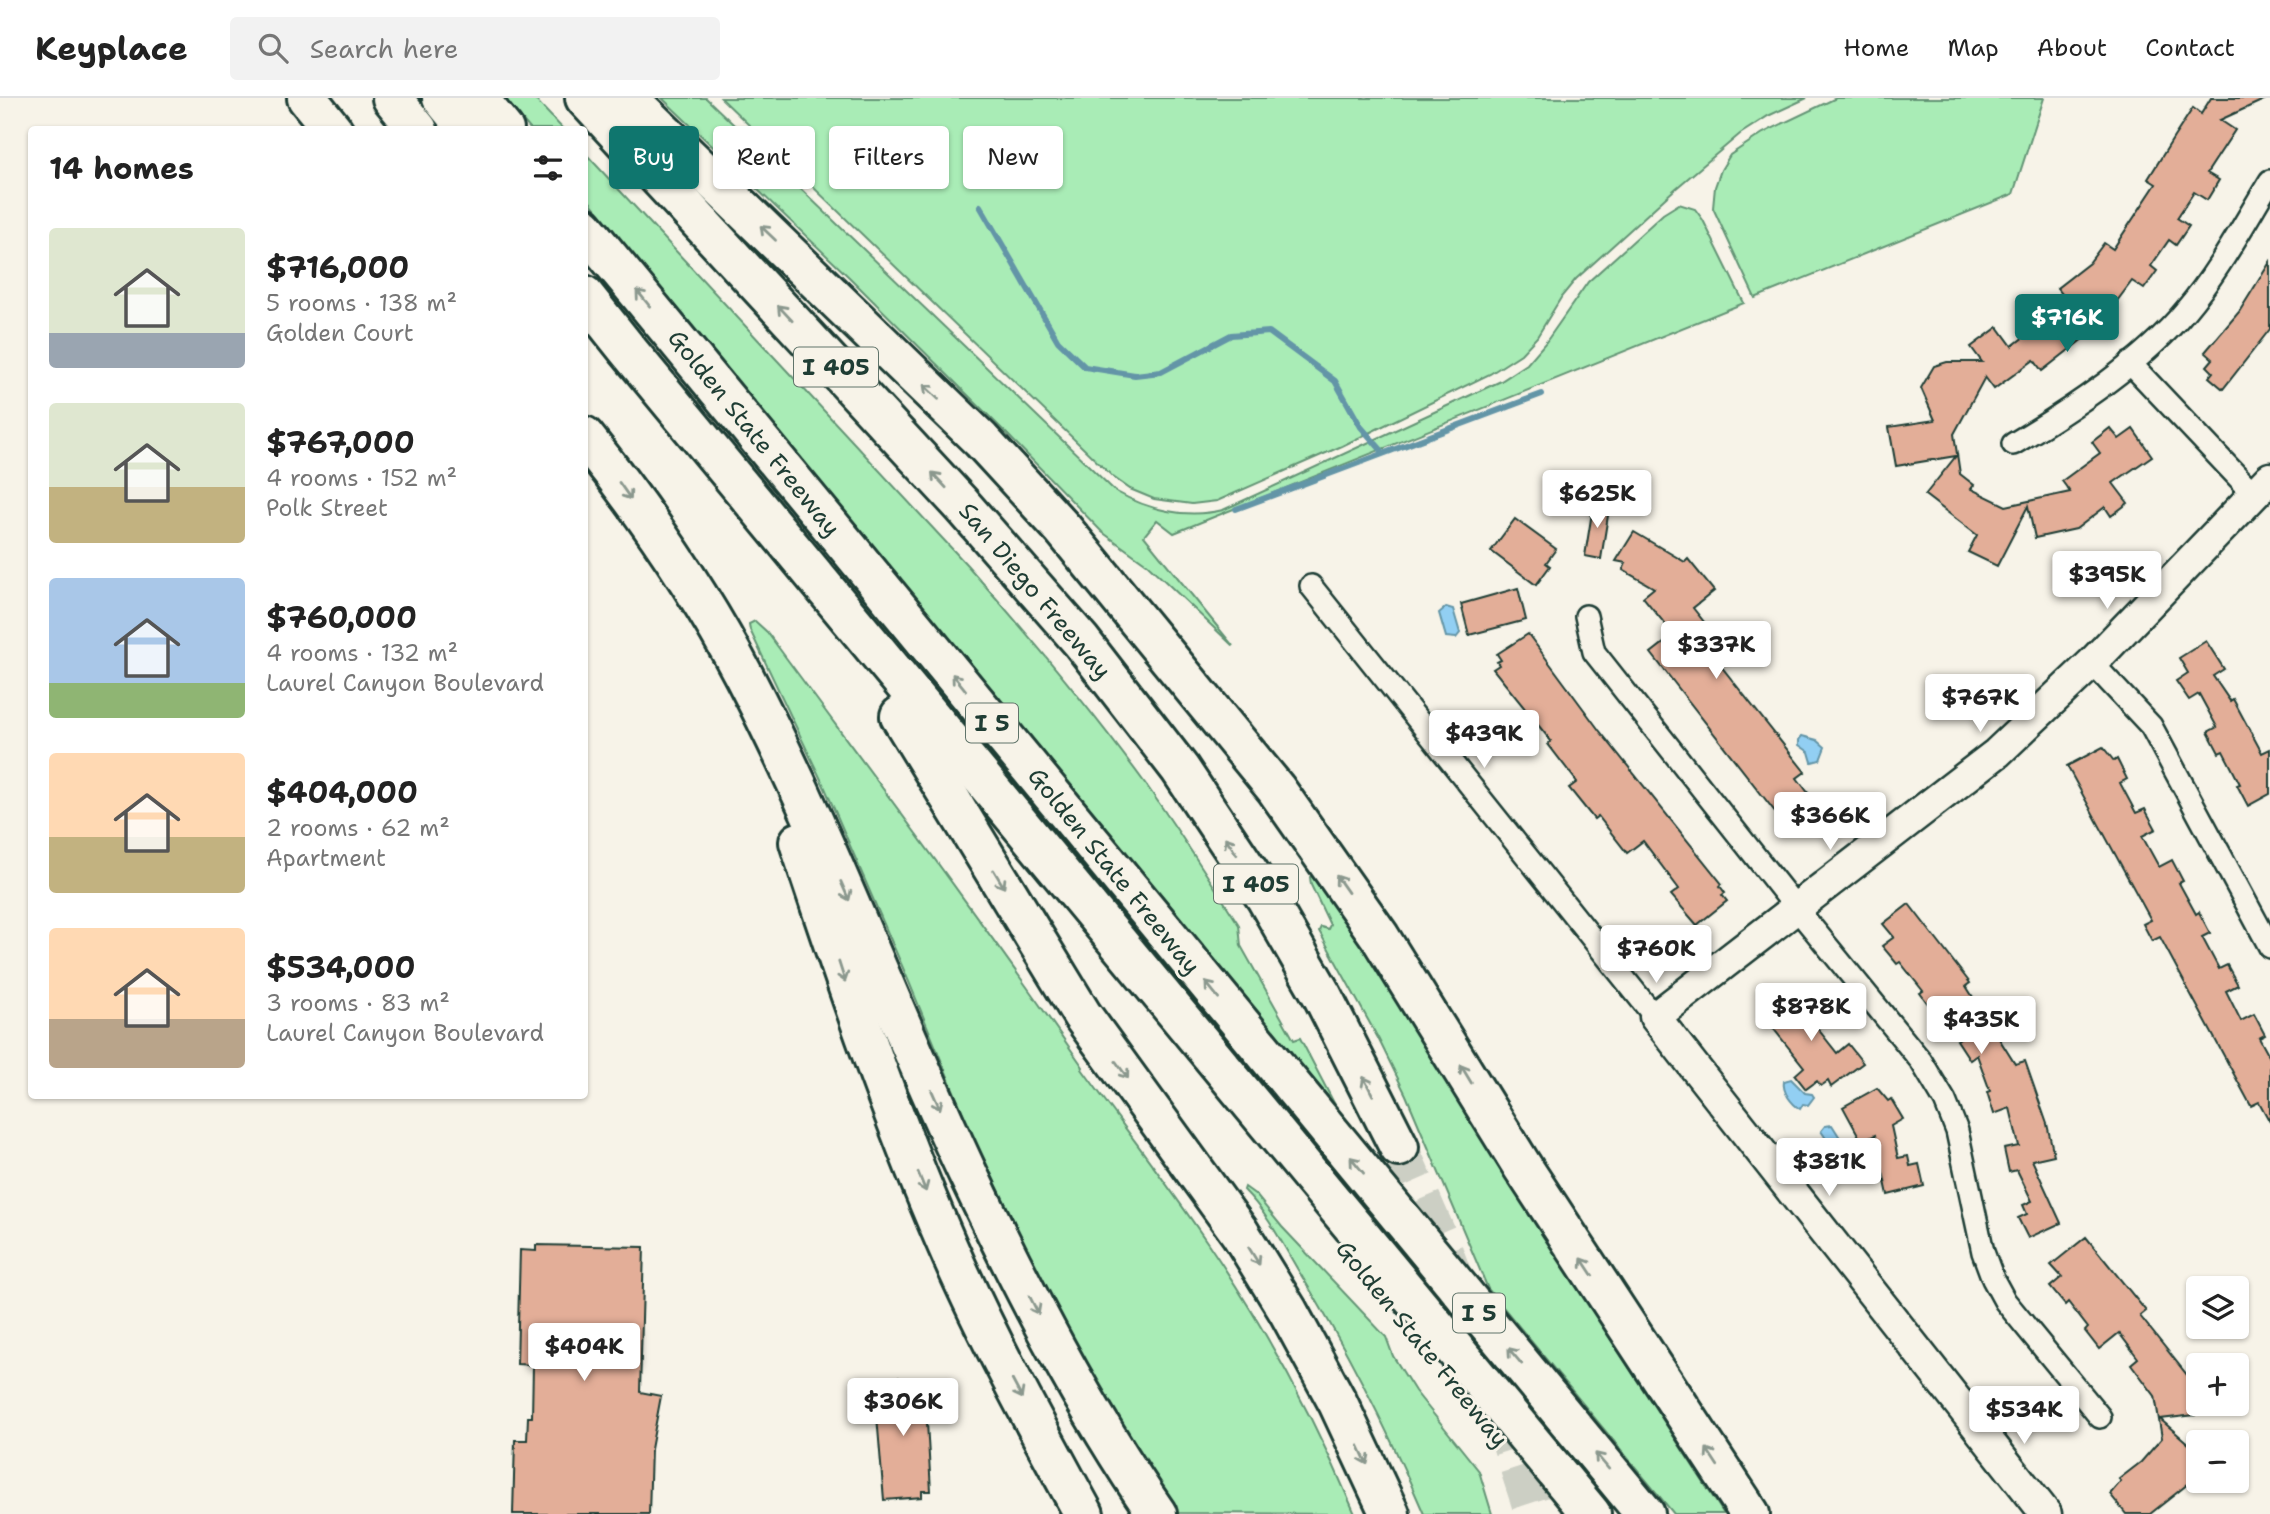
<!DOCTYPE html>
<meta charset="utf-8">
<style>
:root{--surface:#fff;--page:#f2f2f2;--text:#222;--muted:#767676;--line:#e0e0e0;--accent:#0f766e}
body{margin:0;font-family:"Shantell Sans",sans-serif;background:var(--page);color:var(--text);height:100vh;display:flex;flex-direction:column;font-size:26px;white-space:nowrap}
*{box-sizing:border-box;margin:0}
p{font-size:23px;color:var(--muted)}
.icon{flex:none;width:38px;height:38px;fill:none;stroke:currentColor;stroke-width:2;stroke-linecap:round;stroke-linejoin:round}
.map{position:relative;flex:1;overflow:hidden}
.sheet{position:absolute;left:28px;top:28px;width:560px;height:973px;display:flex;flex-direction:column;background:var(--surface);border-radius:7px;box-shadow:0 2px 5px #0004}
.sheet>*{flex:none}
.guide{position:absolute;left:609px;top:28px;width:665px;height:63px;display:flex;gap:14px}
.buttons{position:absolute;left:2186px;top:1178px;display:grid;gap:14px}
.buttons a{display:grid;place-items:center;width:63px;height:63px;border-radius:7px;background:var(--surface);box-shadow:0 2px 5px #0004;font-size:35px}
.price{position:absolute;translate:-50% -60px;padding:0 16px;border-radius:7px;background:#fff;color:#222;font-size:23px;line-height:46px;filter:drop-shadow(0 2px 4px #0008)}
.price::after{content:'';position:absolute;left:50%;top:42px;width:21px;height:16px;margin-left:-10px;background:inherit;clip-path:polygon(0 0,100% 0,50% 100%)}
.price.active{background:var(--accent);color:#fff}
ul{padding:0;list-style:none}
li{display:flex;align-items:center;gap:21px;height:175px;padding:0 21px}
li span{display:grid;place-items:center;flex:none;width:196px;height:140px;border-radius:7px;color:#555}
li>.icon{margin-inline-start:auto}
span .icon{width:84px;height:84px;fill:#fffc;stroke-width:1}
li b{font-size:30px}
h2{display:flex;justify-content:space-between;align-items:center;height:84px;padding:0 21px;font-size:30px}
.tag{padding:0 24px;border-radius:7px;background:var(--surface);box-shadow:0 2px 5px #0004;font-size:24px;line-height:63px}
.tag.active{background:var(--accent);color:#fff}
header{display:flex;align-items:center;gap:42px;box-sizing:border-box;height:98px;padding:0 35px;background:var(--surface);border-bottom:2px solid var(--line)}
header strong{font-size:33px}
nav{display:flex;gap:38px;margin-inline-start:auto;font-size:24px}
.search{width:490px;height:63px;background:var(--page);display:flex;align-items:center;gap:18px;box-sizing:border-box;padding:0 24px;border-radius:7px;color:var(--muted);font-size:26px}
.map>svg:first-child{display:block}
.green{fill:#a9ecb6;stroke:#649475;stroke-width:2}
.water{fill:#92cff3;stroke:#6495a7;stroke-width:2}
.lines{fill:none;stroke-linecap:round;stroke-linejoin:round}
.stream{stroke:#6495a7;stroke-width:6}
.building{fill:#e3ae98;stroke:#1f3d34;stroke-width:2}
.highway-tunnel{stroke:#cccfc4;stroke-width:38;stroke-dasharray:38 19;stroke-linecap:butt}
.street-casing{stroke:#1f3d34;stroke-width:26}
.secondary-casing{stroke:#1f3d34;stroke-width:35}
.highway-casing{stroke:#1f3d34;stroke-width:44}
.street{stroke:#f7f3e8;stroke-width:21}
.secondary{stroke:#f7f3e8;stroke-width:30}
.highway{stroke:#f7f3e8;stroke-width:38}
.oneway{stroke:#8b988e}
.labels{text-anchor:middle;stroke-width:6;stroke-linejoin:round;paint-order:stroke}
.shield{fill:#f7f3e8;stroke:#60746a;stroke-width:2}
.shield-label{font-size:23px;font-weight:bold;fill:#1f3d34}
.street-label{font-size:24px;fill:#1f3d34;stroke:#f7f3e8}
</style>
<header>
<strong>Keyplace</strong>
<div class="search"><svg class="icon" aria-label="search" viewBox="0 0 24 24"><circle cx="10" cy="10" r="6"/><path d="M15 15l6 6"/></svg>Search here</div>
<nav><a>Home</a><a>Map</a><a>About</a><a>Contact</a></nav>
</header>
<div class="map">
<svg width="2270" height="1416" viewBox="0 0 2270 1416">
<rect width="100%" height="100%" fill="#f7f3e8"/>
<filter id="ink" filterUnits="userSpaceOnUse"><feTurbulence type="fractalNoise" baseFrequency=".0143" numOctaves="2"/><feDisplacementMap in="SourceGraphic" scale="14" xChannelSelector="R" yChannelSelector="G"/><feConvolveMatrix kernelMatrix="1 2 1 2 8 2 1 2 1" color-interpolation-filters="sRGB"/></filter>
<g filter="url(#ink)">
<g class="green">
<polygon points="504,0 534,0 563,31 530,31"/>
<path d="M662,0h44l409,393c33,19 71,28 108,19l278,-129 26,-17 19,-22 42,-60 75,-68 16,-10 16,5 8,11 41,83 -570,230 -17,-13 -13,16 89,110 -85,-81 -46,-33 -95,-98 -157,-156z"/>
<polygon points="721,0 1807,0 1768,18 1740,36 1674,92 1576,181 1562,198 1537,239 1521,256 1490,276 1342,348 1217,403 1192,406 1154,401 1130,391 1113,379"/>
<polygon points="1836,0 2044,0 2013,96 1755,200 1713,110 1715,89 1721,72 1730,57 1763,35"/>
<path d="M585,55l382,412c63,71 124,144 180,221 32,45 62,92 92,139l2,21 53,94 6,-2 35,67 -750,-909z"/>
<path d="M755,523l12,11c106,144 214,287 316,435l-1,2c42,58 85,114 125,173 58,85 108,178 148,272l-178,-1 -104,-166 -90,-185 -74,-180 -84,-194 -75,-158 -1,-6z"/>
<polygon points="1313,777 1317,779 1466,1007 1615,1248 1724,1416 1674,1416 1488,1191 1406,997 1378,940 1319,833 1321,829 1328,831 1330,827 1311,787 1310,779"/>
<path d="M1245,1089l11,8 26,32 104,110 7,19 22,35 64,80 13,43h-68c-36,-84 -77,-166 -126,-244 -16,-27 -31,-57 -54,-80z"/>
</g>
<g class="water">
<polygon points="1446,509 1453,511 1460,535 1456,540 1446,539 1439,515"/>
<polygon points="1509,615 1517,615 1520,621 1515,632 1517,639 1514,642 1508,641 1498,625 1505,622"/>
<polygon points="1802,638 1817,642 1825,649 1820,662 1812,664 1809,654 1799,647 1799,642"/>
<path d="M1791,981l14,14 7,1 2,3 -6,8 -5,-1 -3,5c-8,-5 -18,-17 -16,-28z"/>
<polygon points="1832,1027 1844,1046 1837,1053 1832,1053 1828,1046 1822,1045 1825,1039 1821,1033 1825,1028"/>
</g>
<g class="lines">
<g class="stream">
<polyline points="980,108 1058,243 1085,269 1135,277 1161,274 1231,237 1269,234 1335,283 1361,329 1383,354"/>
<polyline points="1236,411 1542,296"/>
</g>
</g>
<g class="building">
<polygon points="2211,0 2268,0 2220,22 2235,32 2207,75 2219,82 2207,102 2194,94 2177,120 2189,128 2176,147 2169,142 2151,168 2157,173 2144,191 2132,183 2111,211 2102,218 2104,220 2096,226 2098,229 2042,273 2034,262 1994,291 1985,279 1954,336 1960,376 1974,387 1971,391 2006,408 2070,394 2062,383 2100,355 2092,344 2110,330 2119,341 2133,331 2152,358 2113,385 2128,405 2111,418 2105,409 2076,431 2035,440 2028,408 1997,468 1968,454 1977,437 1925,397 1956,358 1896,368 1889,329 1935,322 1921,290 1934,268 1947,264 1982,264 1971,249 1998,229 2012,248 2058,213 2052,205 2063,197 2057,190 2089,165 2104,145 2113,151 2156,86 2148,81 2174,39 2193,10 2201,16"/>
<polygon points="2270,164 2270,231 2223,291 2209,279 2213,274 2207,268 2213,261 2205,254 2239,214"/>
<polygon points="1594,402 1610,405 1601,461 1585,458"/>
<polygon points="1515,421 1556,451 1546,465 1550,468 1536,487 1491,453"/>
<polygon points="1634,434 1685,464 1688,461 1714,493 1693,510 1724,549 1713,558 1805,674 1797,680 1827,720 1813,731 1809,725 1802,730 1796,723 1787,729 1651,555 1674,537 1643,499 1654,490 1623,472 1626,465 1616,463"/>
<polygon points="1518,490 1526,522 1469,537 1461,506"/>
<polygon points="1528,536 1599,632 1722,786 1720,788 1725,795 1722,797 1727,803 1697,827 1671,797 1679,791 1643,743 1627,755 1598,718 1594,721 1569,690 1577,684 1548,646 1551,643 1493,571 1499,567 1497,564 1501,562 1497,556"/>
<polygon points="2206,543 2224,571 2213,578 2230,603 2233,601 2262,655 2270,651 2270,696 2248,708 2237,687 2240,686 2223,653 2219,655 2208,634 2217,629 2199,596 2189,602 2176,583 2188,575 2179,560"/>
<polygon points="2103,649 2114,663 2117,661 2127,681 2120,685 2136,715 2145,711 2156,731 2142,738 2159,769 2172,762 2183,783 2179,785 2196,816 2199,814 2210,835 2202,839 2219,871 2227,867 2238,887 2226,893 2241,923 2254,916 2265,937 2259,940 2270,960 2270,1024 2259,1004 2251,1008 2160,839 2152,843 2143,826 2151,822 2067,668"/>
<polygon points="1909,806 1970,885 1966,888 2015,966 2025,963 2047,1026 2054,1057 2032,1062 2061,1125 2028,1140 2018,1120 2027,1116 2023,1107 2032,1103 2017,1072 2009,1074 2004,1051 2019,1048 2010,1010 1994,1016 1987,994 1990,993 1977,957 1970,962 1957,942 1965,937 1945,905 1934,914 1920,895 1923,893 1900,864 1897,866 1882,848 1894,839 1883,826"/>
<polygon points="1785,896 1790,902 1797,897 1803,905 1811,898 1825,917 1814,926 1837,955 1848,946 1863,965 1831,989 1828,983 1821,988 1817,983 1806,991 1795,977 1804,969 1769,925 1779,918 1771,908"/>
<polygon points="1877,990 1888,1003 1891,1001 1903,1021 1891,1028 1898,1060 1908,1058 1910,1068 1919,1066 1924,1088 1888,1097 1875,1037 1862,1044 1843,1009"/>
<polygon points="2086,1139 2146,1213 2140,1218 2191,1282 2195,1317 2160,1321 2198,1354 2198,1380 2191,1388 2188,1386 2150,1416 2126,1416 2110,1396 2121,1383 2119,1381 2141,1364 2162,1340 2155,1298 2131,1266 2138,1260 2119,1235 2099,1251 2085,1233 2088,1230 2068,1204 2065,1207 2050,1189 2062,1179 2051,1167"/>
<polygon points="536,1147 644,1149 640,1294 661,1298 651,1351 649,1416 513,1416 515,1342 527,1342 528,1319 532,1319 533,1267 517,1266 520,1152 536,1153"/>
<polygon points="897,1279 925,1290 931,1393 922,1393 922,1399 884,1402 874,1282"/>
</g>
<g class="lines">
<polyline class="highway-tunnel" points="1399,1049 1442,1148 1481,1254 1534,1416"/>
<g class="street-casing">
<g id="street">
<polyline points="2130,265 2254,396"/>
<path d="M2013,346c56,-33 131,-83 172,-133 34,-40 58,-86 85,-130"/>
<polyline points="1311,488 1655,919"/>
<polyline points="1586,518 1594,554 1797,811 1921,963 1945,1003 1957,1033 1983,1154 1993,1181 2005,1203 2100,1319"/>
<polyline points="2092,565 2151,628 2270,849"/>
</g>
</g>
<g class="secondary-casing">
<polyline id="secondary" points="2046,1416 1655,919 1997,655 2092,565 2270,380"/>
</g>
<g class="highway-casing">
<g id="highway">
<polyline points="307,0 333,32"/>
<polyline points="392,0 418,32"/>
<polyline points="442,0 468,32"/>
<polyline points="478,0 504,32"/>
<polyline points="585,0 962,407 1081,543 1180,671 1266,800 1323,899 1399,1049"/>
<polyline points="628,0 981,342 1063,431 1276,691 1380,839 1522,1068 1750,1416"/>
<polyline points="584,129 1645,1416"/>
<polyline points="584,197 627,251 1591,1416"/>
<path d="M584,338c60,75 116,156 160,240 85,163 147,335 225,500 55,116 115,232 188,338"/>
<polyline points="900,618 1082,917 1240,1135 1288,1213 1338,1305 1390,1416"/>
<path d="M799,744c45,136 91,272 148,403 40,92 89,181 137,269"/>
</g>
</g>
<use href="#street" class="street"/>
<use href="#secondary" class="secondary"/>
<use href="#highway" class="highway"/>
</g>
<defs><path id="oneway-shaft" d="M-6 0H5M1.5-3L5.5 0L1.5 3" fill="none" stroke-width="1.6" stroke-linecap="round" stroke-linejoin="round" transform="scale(1.75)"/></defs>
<g class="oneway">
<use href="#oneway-shaft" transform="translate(768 135) rotate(-136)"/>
<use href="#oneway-shaft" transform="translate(643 200) rotate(-129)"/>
<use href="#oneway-shaft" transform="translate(785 215) rotate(-133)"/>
<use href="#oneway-shaft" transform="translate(931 294) rotate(-136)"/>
<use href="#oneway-shaft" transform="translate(939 382) rotate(-133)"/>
<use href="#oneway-shaft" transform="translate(625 393) rotate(55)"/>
<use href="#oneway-shaft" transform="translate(959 584) rotate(-129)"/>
<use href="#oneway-shaft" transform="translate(1231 748) rotate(-124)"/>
<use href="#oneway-shaft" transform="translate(999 781) rotate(59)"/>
<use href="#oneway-shaft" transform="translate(1342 786) rotate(-125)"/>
<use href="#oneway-shaft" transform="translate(845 793) rotate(66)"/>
<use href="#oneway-shaft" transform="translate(842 874) rotate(72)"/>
<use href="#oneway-shaft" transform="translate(1212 892) rotate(-129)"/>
<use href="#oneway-shaft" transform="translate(1122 972) rotate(54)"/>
<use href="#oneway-shaft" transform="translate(1466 976) rotate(-121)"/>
<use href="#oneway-shaft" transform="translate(1368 988) rotate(-117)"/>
<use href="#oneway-shaft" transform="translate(936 1002) rotate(66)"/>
<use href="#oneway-shaft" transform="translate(1357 1067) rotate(-129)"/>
<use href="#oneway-shaft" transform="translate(922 1084) rotate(68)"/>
<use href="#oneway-shaft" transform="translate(1254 1158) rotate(58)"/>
<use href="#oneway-shaft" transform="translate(1587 1169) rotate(-123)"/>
<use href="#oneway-shaft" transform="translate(1034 1207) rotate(63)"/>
<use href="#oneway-shaft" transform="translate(1515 1258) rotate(-130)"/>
<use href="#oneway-shaft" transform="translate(1017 1291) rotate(62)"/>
<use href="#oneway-shaft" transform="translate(1363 1357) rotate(65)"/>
<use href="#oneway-shaft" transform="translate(1712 1359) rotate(-123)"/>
<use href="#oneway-shaft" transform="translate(1602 1363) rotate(-130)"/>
</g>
</g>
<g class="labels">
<g class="shield">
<rect x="794" y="249.5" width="84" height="39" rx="5"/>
<rect x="966" y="605.5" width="52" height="39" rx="5"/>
<rect x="1214" y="766.5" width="84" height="39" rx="5"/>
<rect x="1453" y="1195.5" width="52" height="39" rx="5"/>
</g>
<g class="shield-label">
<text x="836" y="277">I 405</text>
<text x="992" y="633">I 5</text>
<text x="1256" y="794">I 405</text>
<text x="1479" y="1223">I 5</text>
</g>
<g class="street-label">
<text transform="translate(754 335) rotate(51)" y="8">Golden State Freeway</text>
<text transform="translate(1035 493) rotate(50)" y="8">San Diego Freeway</text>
<text transform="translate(1114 773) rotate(51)" y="8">Golden State Freeway</text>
<text transform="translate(1422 1246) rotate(51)" y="8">Golden State Freeway</text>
</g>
</g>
</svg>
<div class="buttons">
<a><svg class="icon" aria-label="layers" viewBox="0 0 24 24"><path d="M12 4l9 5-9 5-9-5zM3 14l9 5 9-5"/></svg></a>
<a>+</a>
<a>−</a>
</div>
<b class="price active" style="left:2067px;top:256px">$716K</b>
<b class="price" style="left:1597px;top:432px">$625K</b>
<b class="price" style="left:2107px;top:513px">$395K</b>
<b class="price" style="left:1716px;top:583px">$337K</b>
<b class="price" style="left:1980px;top:636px">$767K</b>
<b class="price" style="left:1484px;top:672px">$439K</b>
<b class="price" style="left:1830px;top:754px">$366K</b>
<b class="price" style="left:1656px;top:887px">$760K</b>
<b class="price" style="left:1811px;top:945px">$878K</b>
<b class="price" style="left:1981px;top:958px">$435K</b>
<b class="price" style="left:1829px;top:1100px">$381K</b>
<b class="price" style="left:584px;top:1285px">$404K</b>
<b class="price" style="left:903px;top:1340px">$306K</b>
<b class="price" style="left:2024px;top:1348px">$534K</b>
<div class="guide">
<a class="tag active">Buy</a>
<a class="tag">Rent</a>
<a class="tag">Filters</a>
<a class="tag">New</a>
</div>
<section class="sheet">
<h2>14 homes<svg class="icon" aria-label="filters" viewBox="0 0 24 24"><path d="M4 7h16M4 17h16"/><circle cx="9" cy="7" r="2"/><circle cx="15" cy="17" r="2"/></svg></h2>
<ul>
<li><span style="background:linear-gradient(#dfe7d0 75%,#9aa5b1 0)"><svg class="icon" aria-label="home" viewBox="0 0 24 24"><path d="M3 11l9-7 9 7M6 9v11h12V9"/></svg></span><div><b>$716,000</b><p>5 rooms · 138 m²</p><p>Golden Court</p></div></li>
<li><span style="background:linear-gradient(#dfe7d0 60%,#c2b280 0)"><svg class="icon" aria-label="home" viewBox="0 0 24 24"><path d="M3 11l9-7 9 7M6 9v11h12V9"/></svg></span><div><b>$767,000</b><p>4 rooms · 152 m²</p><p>Polk Street</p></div></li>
<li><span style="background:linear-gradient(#a9c7e8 75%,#8fb573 0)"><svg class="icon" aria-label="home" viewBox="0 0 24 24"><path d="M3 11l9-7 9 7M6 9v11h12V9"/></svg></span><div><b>$760,000</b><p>4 rooms · 132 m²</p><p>Laurel Canyon Boulevard</p></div></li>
<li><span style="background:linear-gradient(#ffd9b3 60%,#c2b280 0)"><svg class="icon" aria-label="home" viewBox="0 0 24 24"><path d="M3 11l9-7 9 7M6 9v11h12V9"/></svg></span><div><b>$404,000</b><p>2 rooms · 62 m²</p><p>Apartment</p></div></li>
<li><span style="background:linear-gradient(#ffd9b3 65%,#b9a48a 0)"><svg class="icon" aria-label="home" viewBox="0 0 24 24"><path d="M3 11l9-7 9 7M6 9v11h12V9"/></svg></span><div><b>$534,000</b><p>3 rooms · 83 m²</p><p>Laurel Canyon Boulevard</p></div></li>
</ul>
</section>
</div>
